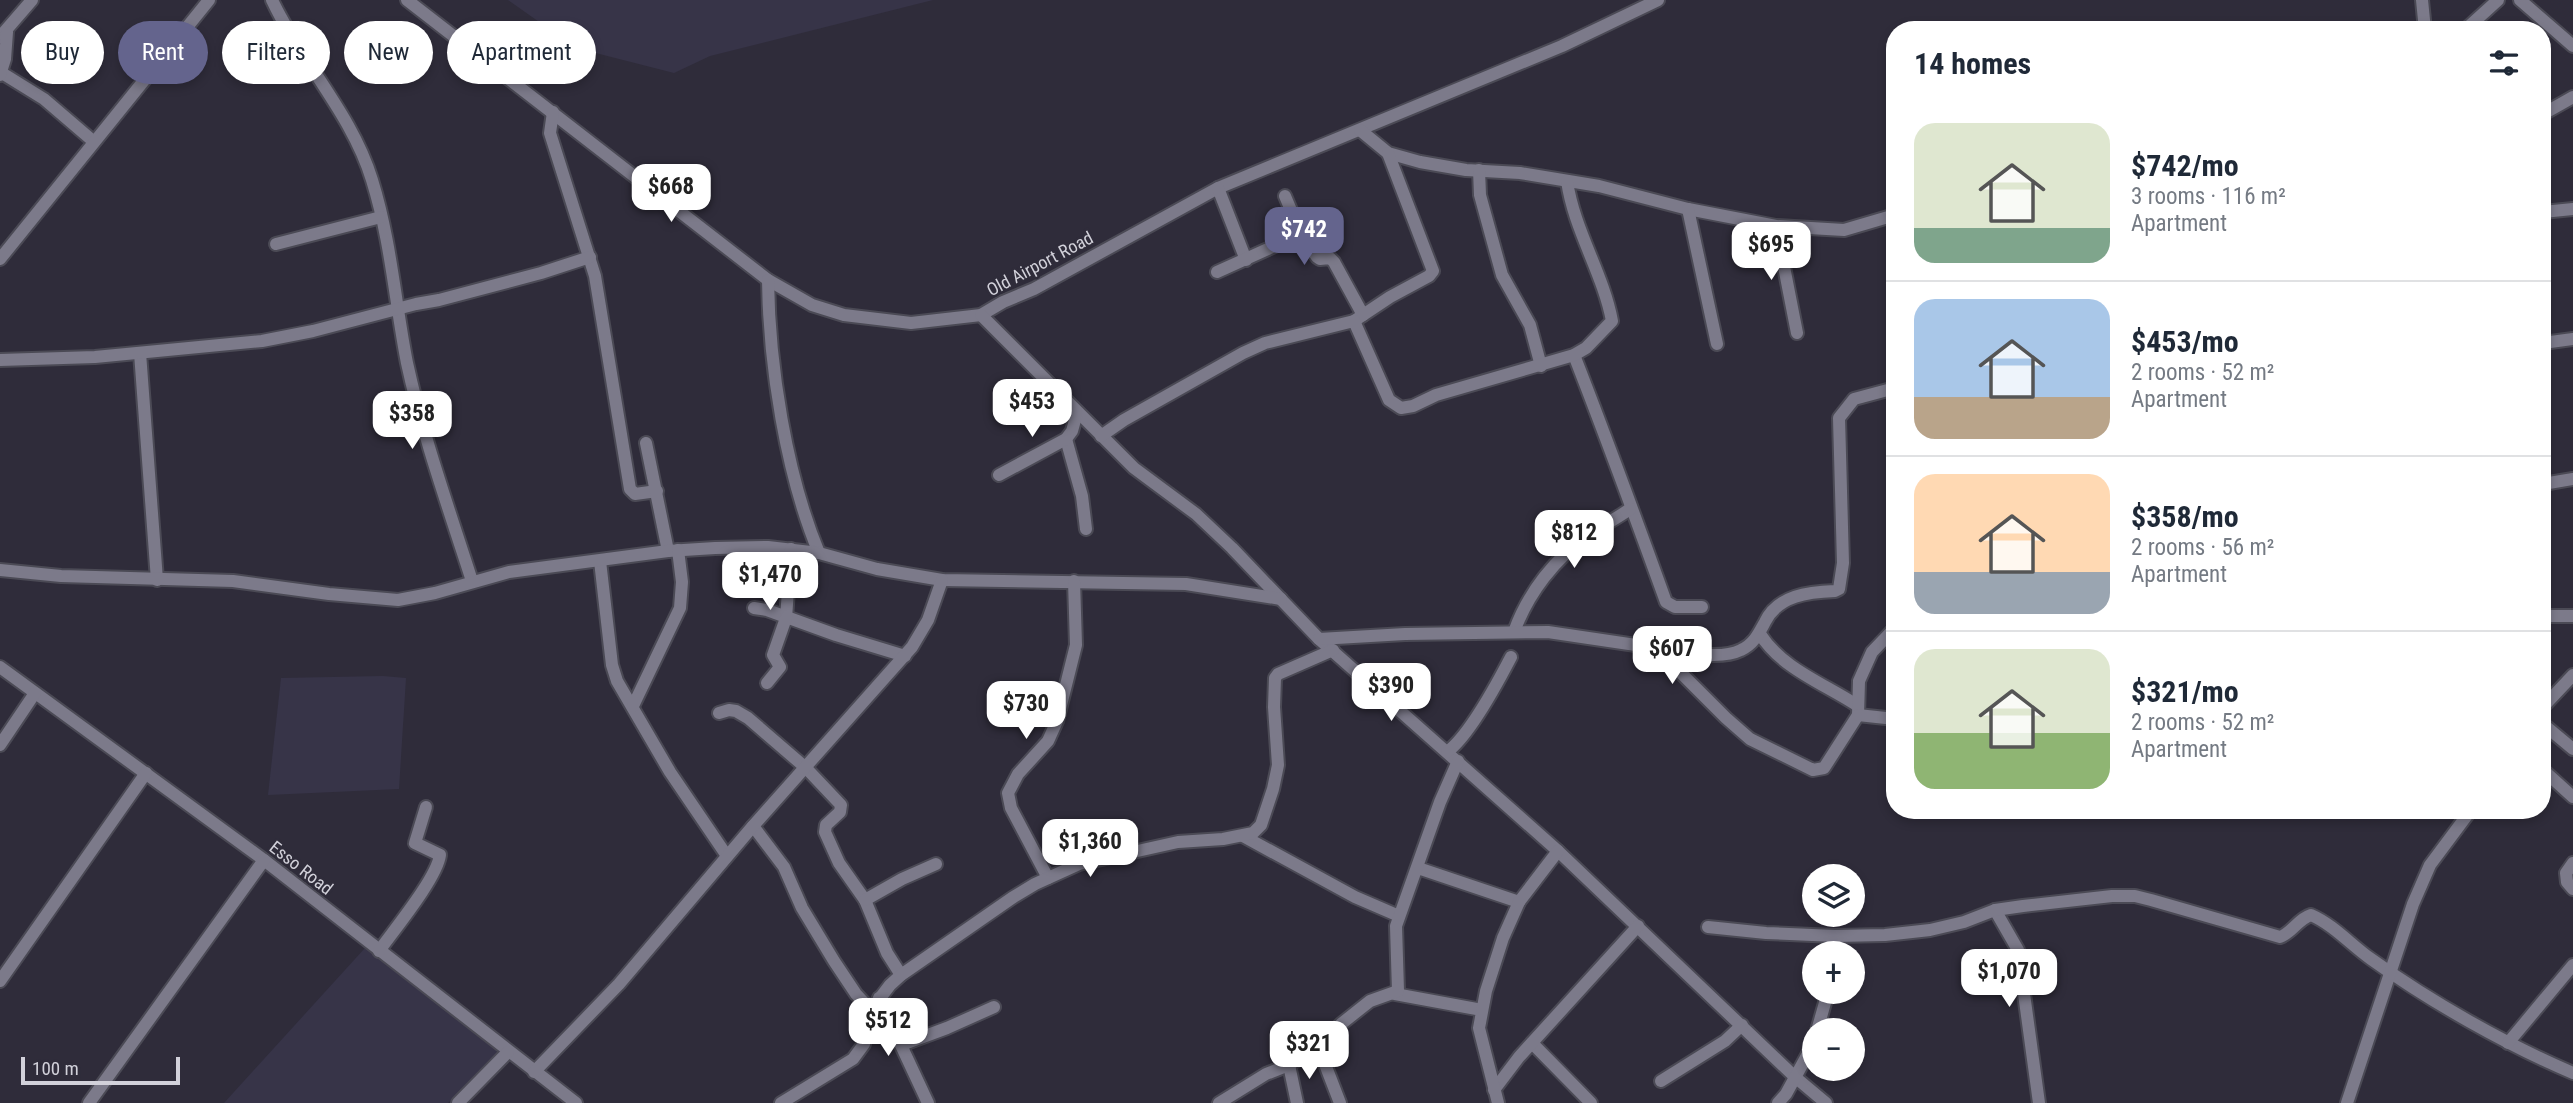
<!DOCTYPE html>
<meta charset="utf-8">
<style>
:root{--surface:#fff;--page:#f6f6f7;--text:#1f2937;--muted:#747a83;--line:#e0e1e3;--accent:#64648d}
body{margin:0;font-family:"Roboto Condensed",sans-serif;background:var(--page);color:var(--text);height:100vh;display:flex;flex-direction:column;font-size:26px;white-space:nowrap}
*{box-sizing:border-box;margin:0}
p{font-size:23px;color:var(--muted)}
.icon{flex:none;width:38px;height:38px;fill:none;stroke:currentColor;stroke-width:2;stroke-linecap:round;stroke-linejoin:round}
.map{position:relative;flex:1;overflow:hidden}
.panel{position:absolute;left:1886px;top:21px;width:665px;height:798px;display:flex;flex-direction:column;background:var(--surface);border-radius:28px;box-shadow:0 4px 10px #0003}
.panel>*{flex:none}
.top-card{position:absolute;left:21px;top:21px;width:665px;height:63px;display:flex;gap:14px}
.tools{position:absolute;left:1802px;top:864px;display:grid;gap:14px}
.tools a{display:grid;place-items:center;width:63px;height:63px;border-radius:50%;background:var(--surface);box-shadow:0 4px 10px #0003;font-size:35px}
.scale{position:absolute;left:21px;bottom:18px;width:159px;box-sizing:border-box;padding-left:7px;border:4px solid #d2d1da;border-top:0;font-size:19px;line-height:24px;white-space:nowrap;color:#d2d1da;-webkit-text-stroke:5px #2f2c3a;paint-order:stroke}
.price{position:absolute;translate:-50% -60px;padding:0 16px;border-radius:14px;background:#fff;color:#222;font-size:23px;line-height:46px;filter:drop-shadow(0 2px 4px #0008)}
.price::after{content:'';position:absolute;left:50%;top:42px;width:21px;height:16px;margin-left:-10px;background:inherit;clip-path:polygon(0 0,100% 0,50% 100%)}
.price.active{background:var(--accent);color:#fff}
ul{padding:0;list-style:none}
li{display:flex;align-items:center;gap:21px;height:175px;padding:0 28px}
li+li{border-top:2px solid var(--line)}
li span{display:grid;place-items:center;flex:none;width:196px;height:140px;border-radius:21px;color:#555}
li>.icon{margin-inline-start:auto}
span .icon{width:84px;height:84px;fill:#fffc;stroke-width:1}
li b{font-size:30px}
h2{display:flex;justify-content:space-between;align-items:center;height:84px;padding:0 28px;font-size:30px}
.chip{padding:0 24px;border-radius:32px;background:var(--surface);box-shadow:0 4px 10px #0003;font-size:24px;line-height:63px}
.chip.active{background:var(--accent);color:#fff}
.map>svg:first-child{display:block}
.built{fill:#373448}
.lines{fill:none;stroke-linecap:round;stroke-linejoin:round}
.minor-casing{stroke:#4b4a55;stroke-width:16}
.minor{stroke:#7c7a8a;stroke-width:12}
.labels{text-anchor:middle;stroke-width:5;stroke-linejoin:round;paint-order:stroke}
.street-label{font-size:18px;fill:#d2d1da;stroke:#2f2c3a}
</style>
<div class="map">
<svg width="2573" height="1103" viewBox="0 0 2573 1103">
<rect width="100%" height="100%" fill="#2f2c3a"/>
<g class="built">
<polygon points="508,0 933,0 710,56 674,73 576,48"/>
<polygon points="383,676 406,678 399,789 268,795 281,678"/>
<polygon points="365,948 500,1053 448,1103 224,1103"/>
</g>
<g class="lines">
<g class="minor-casing">
<g id="minor">
<path d="M272,0c29,62 80,114 100,180 19,61 23,122 35,183 16,74 42,146 65,218"/>
<polyline points="407,0 768,280 812,305 844,315 911,323 981,315 1003,302 1034,289 1218,188 1562,46 1658,0"/>
<polyline points="2422,0 2425,30"/>
<polyline points="2520,0 2573,46"/>
<polyline points="2465,30 2498,0"/>
<polyline points="0,37 32,0"/>
<polyline points="2,73 44,99 93,141"/>
<polyline points="0,75 5,59 7,32"/>
<polyline points="553,112 550,133 595,276 630,489 635,494 657,491"/>
<polyline points="2543,114 2573,97"/>
<polyline points="1360,130 1388,153 1420,162 1466,170 1520,173 1599,186 1688,209 1776,226 1844,230 1895,215"/>
<polyline points="1479,170 1480,195 1502,275 1530,325 1541,366"/>
<polyline points="1218,188 1246,260"/>
<polyline points="1285,196 1301,234 1317,257 1320,259 1330,258 1334,262 1363,315"/>
<polyline points="1688,209 1717,344"/>
<polyline points="2543,212 2573,209"/>
<polyline points="1776,226 1797,333"/>
<polyline points="276,244 381,217"/>
<polyline points="0,259 209,0"/>
<polyline points="1217,272 1301,234"/>
<path d="M768,280c1,85 18,194 51,273"/>
<polyline points="981,315 1134,468 1196,514 1232,548 1319,639 1558,851 1795,1077 1826,1103"/>
<polyline points="1354,321 1390,297 1429,276 1433,271 1388,153"/>
<polyline points="2543,343 2573,339"/>
<polyline points="140,353 157,580"/>
<path d="M1574,355c32,82 62,164 92,247l9,5h27"/>
<polyline points="0,360 95,357 262,341 313,331 416,304 439,300 541,273 590,257"/>
<path d="M1101,436l23,-16 119,-67 22,-10 89,-22 35,79 12,8 12,-2 23,-11 138,-40 12,-7 26,-27c-9,-48 -38,-91 -45,-140"/>
<polyline points="1066,439 1082,496 1086,529"/>
<polyline points="646,443 668,551"/>
<polyline points="999,475 1066,439 1072,431 1077,413"/>
<polyline points="2543,484 2573,479"/>
<polyline points="600,561 612,665 617,681 670,772 727,856"/>
<polyline points="0,570 61,576 233,581 329,594 398,600 435,593 509,572 668,551 715,548 768,547 819,553 877,569 942,580 1186,584 1281,599"/>
<polyline points="754,608 767,610 836,635 905,656"/>
<polyline points="2543,616 2573,616"/>
<path d="M1514,632c14,-39 41,-74 75,-97 13,-9 28,-17 41,-26"/>
<path d="M1760,634c22,35 65,50 98,72"/>
<polyline points="1319,639 1405,634 1548,632 1656,648 1726,718 1750,739 1813,770 1824,768 1858,715 1859,681 1872,652 1895,628"/>
<path d="M1656,648c24,3 63,13 85,2 13,-6 18,-17 24,-28 13,-27 44,-30 70,-31l4,-2 4,-26 -4,-145 15,-19 41,-11"/>
<polyline points="0,667 264,860 576,1103"/>
<polyline points="767,683 780,667 773,655 786,618 791,549"/>
<polyline points="633,706 680,608 682,582 678,550"/>
<polyline points="2543,707 2573,675"/>
<polyline points="719,713 729,710 736,711 748,718 806,768 841,805 840,812 826,825 825,832 839,863 865,900 887,953 901,975"/>
<polyline points="1858,715 1895,719"/>
<polyline points="2543,724 2573,749"/>
<polyline points="0,745 35,693"/>
<path d="M1447,752c22,-16 51,-70 64,-95"/>
<polyline points="2543,770 2573,797"/>
<polyline points="753,826 784,867 802,908 834,961 856,994 871,1010"/>
<polyline points="1243,836 1355,897 1399,916"/>
<polyline points="2573,863 2566,873 2567,882 2573,889"/>
<polyline points="1418,868 1519,902"/>
<polyline points="1048,878 1011,808 1008,793 1018,774 1048,741 1057,721 1076,645 1074,581"/>
<polyline points="865,900 902,879 936,864"/>
<polyline points="1995,910 2018,950 2039,1103"/>
<polyline points="1708,927 1766,933 1835,936"/>
<path d="M379,951c15,-21 58,-73 61,-96l-25,-12 11,-36"/>
<path d="M1833,954l2,-18 50,-1 45,-5 34,-8 31,-12 28,-4 89,-10h23l16,4 129,37c13,-5 18,-18 31,-22 23,10 40,30 60,44 60,43 134,85 202,114"/>
<polyline points="0,981 146,773"/>
<polyline points="1395,994 1482,1010"/>
<polyline points="879,998 928,1103"/>
<polyline points="1817,1031 1828,992"/>
<polyline points="1532,1043 1591,1103"/>
<polyline points="2508,1043 2573,965"/>
<polyline points="901,1045 947,1028 994,1007"/>
<polyline points="1318,1046 1340,1103"/>
<polyline points="1289,1065 1297,1103"/>
<polyline points="534,1072 619,984 753,826 912,647 928,620 942,580"/>
<polyline points="1661,1081 1725,1041 1742,1025"/>
<polyline points="1494,1090 1519,1057 1638,926"/>
<polyline points="89,1103 264,860"/>
<polyline points="458,1103 508,1052"/>
<polyline points="781,1103 853,1059 864,1044 871,1010 890,985 901,975 1012,898 1035,884 1079,864 1178,842 1223,839 1253,833 1261,825 1273,789 1278,765 1274,707 1275,678 1278,674 1333,650"/>
<polyline points="1219,1103 1266,1074 1289,1065 1318,1046 1341,1024 1370,1001 1398,991 1396,926 1440,802 1458,761"/>
<polyline points="1498,1103 1479,1028 1486,991 1503,938 1519,902 1558,851"/>
<polyline points="1778,1103 1786,1094 1815,1041"/>
<polyline points="2347,1103 2413,904 2430,865 2471,810"/>
</g>
</g>
<use href="#minor" class="minor"/>
</g>
<g class="labels">
<g class="street-label">
<text transform="translate(1040 264) rotate(-28)" y="6">Old Airport Road</text>
<text transform="translate(301 868) rotate(38)" y="6">Esso Road</text>
</g>
</g>
</svg>
<div class="tools">
<a><svg class="icon" aria-label="layers" viewBox="0 0 24 24"><path d="M12 4l9 5-9 5-9-5zM3 14l9 5 9-5"/></svg></a>
<a>+</a>
<a>−</a>
</div>
<div class="scale">100 m</div>
<b class="price" style="left:671px;top:224px">$668</b>
<b class="price active" style="left:1304px;top:267px">$742</b>
<b class="price" style="left:1771px;top:282px">$695</b>
<b class="price" style="left:1032px;top:439px">$453</b>
<b class="price" style="left:412px;top:451px">$358</b>
<b class="price" style="left:1574px;top:570px">$812</b>
<b class="price" style="left:770px;top:612px">$1,470</b>
<b class="price" style="left:1672px;top:686px">$607</b>
<b class="price" style="left:1391px;top:723px">$390</b>
<b class="price" style="left:1026px;top:741px">$730</b>
<b class="price" style="left:1090px;top:879px">$1,360</b>
<b class="price" style="left:2009px;top:1009px">$1,070</b>
<b class="price" style="left:888px;top:1058px">$512</b>
<b class="price" style="left:1309px;top:1081px">$321</b>
<div class="top-card">
<a class="chip">Buy</a>
<a class="chip active">Rent</a>
<a class="chip">Filters</a>
<a class="chip">New</a>
<a class="chip">Apartment</a>
</div>
<section class="panel">
<h2>14 homes<svg class="icon" aria-label="filters" viewBox="0 0 24 24"><path d="M4 7h16M4 17h16"/><circle cx="9" cy="7" r="2"/><circle cx="15" cy="17" r="2"/></svg></h2>
<ul>
<li><span style="background:linear-gradient(#dfe7d0 75%,#7fa58c 0)"><svg class="icon" aria-label="home" viewBox="0 0 24 24"><path d="M3 11l9-7 9 7M6 9v11h12V9"/></svg></span><div><b>$742/mo</b><p>3 rooms · 116 m²</p><p>Apartment</p></div></li>
<li><span style="background:linear-gradient(#a9c7e8 70%,#b9a48a 0)"><svg class="icon" aria-label="home" viewBox="0 0 24 24"><path d="M3 11l9-7 9 7M6 9v11h12V9"/></svg></span><div><b>$453/mo</b><p>2 rooms · 52 m²</p><p>Apartment</p></div></li>
<li><span style="background:linear-gradient(#ffd9b3 70%,#9aa5b1 0)"><svg class="icon" aria-label="home" viewBox="0 0 24 24"><path d="M3 11l9-7 9 7M6 9v11h12V9"/></svg></span><div><b>$358/mo</b><p>2 rooms · 56 m²</p><p>Apartment</p></div></li>
<li><span style="background:linear-gradient(#dfe7d0 60%,#8fb573 0)"><svg class="icon" aria-label="home" viewBox="0 0 24 24"><path d="M3 11l9-7 9 7M6 9v11h12V9"/></svg></span><div><b>$321/mo</b><p>2 rooms · 52 m²</p><p>Apartment</p></div></li>
</ul>
</section>
</div>
